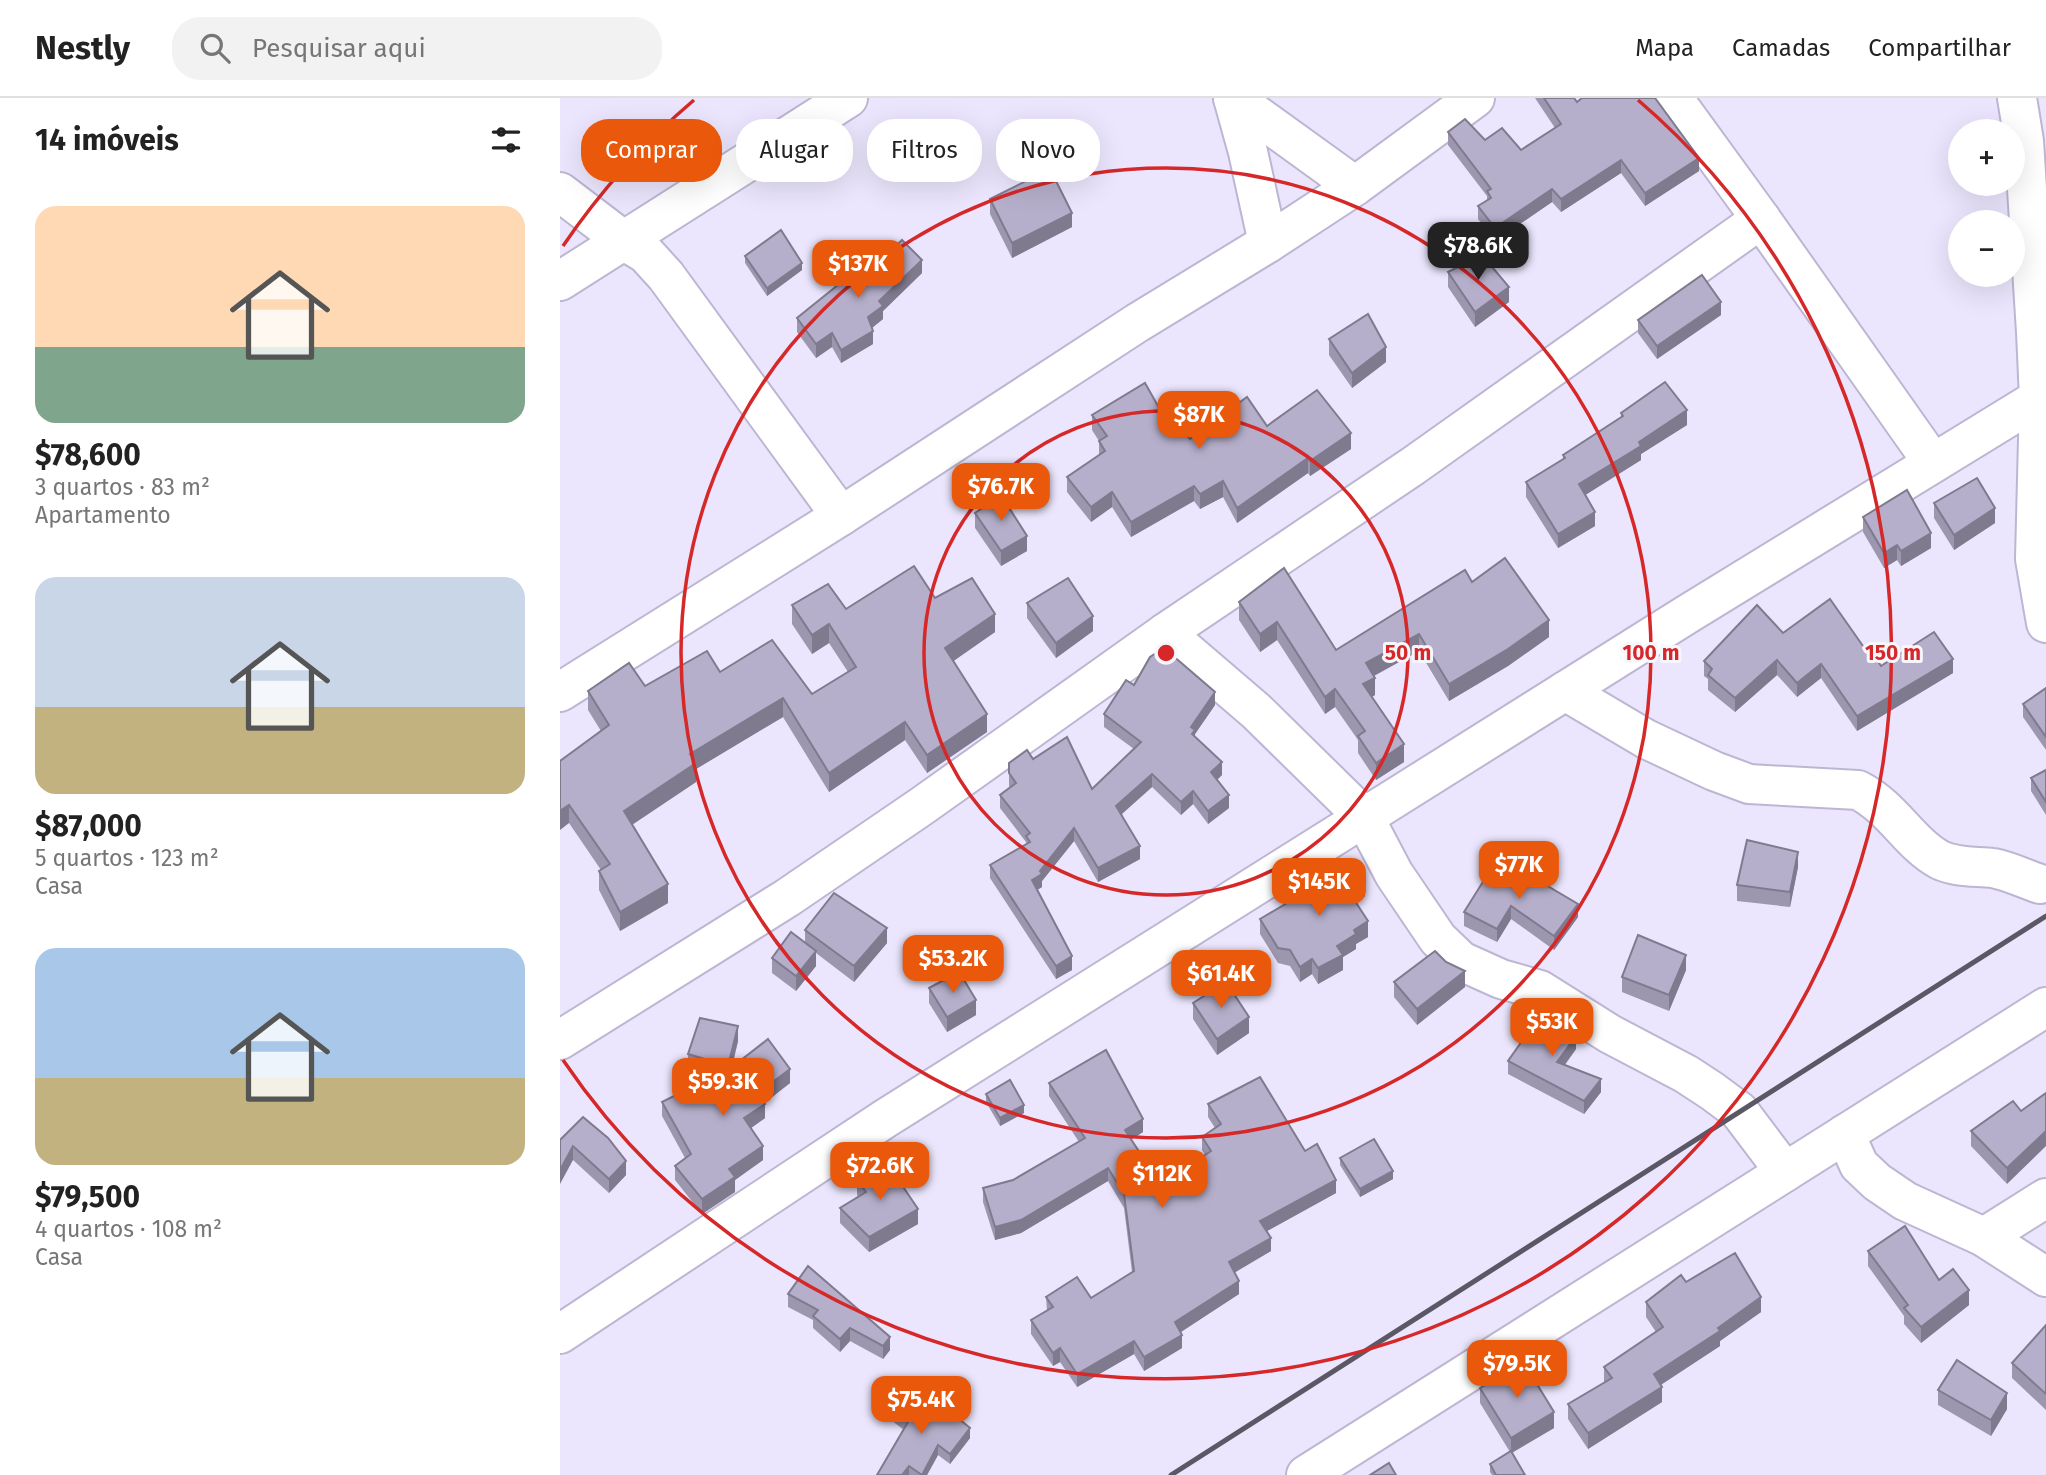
<!DOCTYPE html>
<html lang="pt">
<meta charset="utf-8">
<style>
:root{--surface:#fff;--page:#f2f2f2;--text:#222;--muted:#767676;--line:#e0e0e0;--accent:#ea580c}
body{margin:0;font-family:"Fira Sans",sans-serif;background:var(--page);color:var(--text);height:100vh;display:flex;flex-direction:column;font-size:26px;white-space:nowrap}
*{box-sizing:border-box;margin:0}
p{font-size:23px;color:var(--muted)}
.icon{flex:none;width:38px;height:38px;fill:none;stroke:currentColor;stroke-width:2;stroke-linecap:round;stroke-linejoin:round}
.map{position:relative;flex:1;overflow:hidden}
.details{display:flex;flex-direction:column;background:var(--surface);width:560px}
.details>*{flex:none}
.hud{position:absolute;left:21px;top:21px;width:665px;height:63px;display:flex;gap:14px}
.buttons{position:absolute;left:1388px;top:21px;display:grid;gap:14px}
.buttons a{display:grid;place-items:center;width:77px;height:77px;border-radius:50%;background:var(--surface);box-shadow:0 7px 28px #0002;font-size:35px}
.price{position:absolute;translate:-50% -60px;padding:0 16px;border-radius:14px;background:var(--accent);color:#fff;font-size:23px;line-height:46px;filter:drop-shadow(0 2px 4px #0008)}
.price::after{content:'';position:absolute;left:50%;top:42px;width:21px;height:16px;margin-left:-10px;background:inherit;clip-path:polygon(0 0,100% 0,50% 100%)}
.price.on{background:#222;color:#fff}
ul{padding:0;list-style:none}
li{display:grid;align-content:center;gap:14px;height:371px;padding:0 35px}
li span{display:grid;place-items:center;height:217px;border-radius:21px;color:#555}
li>.icon{margin-inline-start:auto}
span .icon{width:126px;height:126px;fill:#fffc;stroke-width:1}
li b{font-size:30px}
h2{display:flex;justify-content:space-between;align-items:center;height:84px;padding:0 35px;font-size:30px}
.tag{padding:0 24px;border-radius:28px;background:var(--surface);box-shadow:0 7px 28px #0002;font-size:24px;line-height:63px}
.tag.on{background:var(--accent);color:#fff}
header{display:flex;align-items:center;gap:42px;box-sizing:border-box;height:98px;padding:0 35px;background:var(--surface);border-bottom:2px solid var(--line)}
header strong{font-size:33px}
nav{display:flex;gap:38px;margin-inline-start:auto;font-size:24px}
.search{width:490px;height:63px;background:var(--page);display:flex;align-items:center;gap:18px;box-sizing:border-box;padding:0 24px;border-radius:28px;color:var(--muted);font-size:26px}
main{display:flex;flex:1;min-height:0}
.map>svg:first-child{display:block}
.lines{fill:none;stroke-linecap:round;stroke-linejoin:round}
.minor-casing{stroke:#bdb6d2;stroke-width:42}
.minor{stroke:#fff;stroke-width:38}
.rail{stroke:#5b5866;stroke-width:5}
.wall{fill:#9d96af}
.shaded-wall{fill:#7f7a8e}
.building{fill:#b6afcb;stroke:#7f7a8e;stroke-width:2}
.ring{fill:none;stroke:#d62828;stroke-width:3.5}
.centre{fill:#d62828;stroke:#f7f6fc;stroke-width:3.5}
.ring-label{font-size:21px;text-anchor:middle;font-weight:bold;fill:#d62828;stroke:#f7f6fc;stroke-width:6;stroke-linejoin:round;paint-order:stroke}
</style>
<header>
<strong>Nestly</strong>
<div class="search"><svg class="icon" aria-label="search" viewBox="0 0 24 24"><circle cx="10" cy="10" r="6"/><path d="M15 15l6 6"/></svg>Pesquisar aqui</div>
<nav><a>Mapa</a><a>Camadas</a><a>Compartilhar</a></nav>
</header>
<main>
<section class="details">
<h2>14 imóveis<svg class="icon" aria-label="filters" viewBox="0 0 24 24"><path d="M4 7h16M4 17h16"/><circle cx="9" cy="7" r="2"/><circle cx="15" cy="17" r="2"/></svg></h2>
<ul>
<li><span style="background:linear-gradient(#ffd9b3 65%,#7fa58c 0)"><svg class="icon" aria-label="home" viewBox="0 0 24 24"><path d="M3 11l9-7 9 7M6 9v11h12V9"/></svg></span><div><b>$78,600</b><p>3 quartos · 83 m²</p><p>Apartamento</p></div></li>
<li><span style="background:linear-gradient(#c9d6e8 60%,#c2b280 0)"><svg class="icon" aria-label="home" viewBox="0 0 24 24"><path d="M3 11l9-7 9 7M6 9v11h12V9"/></svg></span><div><b>$87,000</b><p>5 quartos · 123 m²</p><p>Casa</p></div></li>
<li><span style="background:linear-gradient(#a9c7e8 60%,#c2b280 0)"><svg class="icon" aria-label="home" viewBox="0 0 24 24"><path d="M3 11l9-7 9 7M6 9v11h12V9"/></svg></span><div><b>$79,500</b><p>4 quartos · 108 m²</p><p>Casa</p></div></li>
</ul>
</section>
<div class="map">
<svg width="1486" height="1377" viewBox="0 0 1486 1377">
<rect width="100%" height="100%" fill="#ebe6fd"/>
<g class="lines">
<g class="minor-casing">
<g id="minor">
<polyline points="673,0 795,88"/>
<polyline points="673,0 688,54 708,145"/>
<polyline points="1113,0 1201,121 1373,365"/>
<polyline points="1457,0 1464,43 1476,234 1479,301 1475,461 1486,525"/>
<polyline points="0,94 63,142 86,156 106,178 281,418"/>
<polyline points="0,183 288,0"/>
<polyline points="605,535 696,613 804,719 834,776 878,841 901,863 941,881 980,892 1050,936 1126,976 1152,993 1179,1013 1225,1074"/>
<path d="M1005,593l81,48 68,32 35,13 109,6c34,17 52,54 82,70 17,8 36,6 53,8 16,3 32,11 47,16"/>
<polyline points="0,594 281,418 577,225 708,145 795,88 915,0"/>
<polyline points="0,942 227,800 362,708 605,535 853,368 1201,121"/>
<polyline points="1285,1036 1299,1067 1317,1084 1345,1103 1424,1139 1486,1179"/>
<polyline points="1424,1139 1486,1100"/>
<polyline points="0,1236 326,1020 1126,517 1486,296"/>
<polyline points="746,1377 1486,909"/>
</g>
</g>
<use href="#minor" class="minor"/>
<polyline class="rail" points="611,1377 1486,818"/>
</g>
<g class="wall">
<polygon points="975,0 1014,0 1017,4 1139,73 1085,108 1061,75 1001,114 992,104 935,143 918,121 918,108 927,103 927,98 888,47 888,34 925,42 961,52 995,30"/>
<polygon points="430,101 512,129 452,160 430,116"/>
<polygon points="185,158 242,172 207,198 185,165"/>
<polygon points="888,174 949,204 915,229 888,189"/>
<polygon points="362,175 323,213 323,221 312,230 313,246 281,265 272,249 256,260 237,234 237,220 299,183"/>
<polygon points="1161,217 1097,261 1078,235 1078,222"/>
<polygon points="769,241 826,264 792,290 769,257"/>
<polygon points="598,308 630,341 707,328 791,351 750,378 748,375 677,425 663,399 640,411 634,403 571,439 552,409 531,424 507,394 507,379 539,357 539,343 532,332 532,317"/>
<polygon points="1061,315 1127,327 1081,356 1081,362 1025,397 1035,428 998,450 966,399 966,384 1003,361 1003,357 1061,319"/>
<polygon points="1374,405 1435,425 1394,452 1374,420"/>
<polygon points="415,415 467,453 441,468 415,430"/>
<polygon points="1303,419 1371,450 1341,468 1337,462 1324,470 1303,434"/>
<polygon points="912,484 989,539 948,568 889,603 859,553 814,578 815,597 812,599 844,664 816,682 798,655 798,642 775,609 765,616 717,542 700,554 679,522 679,504 776,552"/>
<polygon points="375,500 435,534 393,563 427,634 367,675 345,642 269,694 223,619 136,671 136,684 72,727 108,805 60,833 39,792 39,773 41,772 9,725 0,663 41,633 28,612 28,593 85,588 160,574 252,596 288,574 269,545 252,556 232,526 232,507 286,511"/>
<polygon points="467,505 533,533 496,560 467,520"/>
<polygon points="1223,535 1310,558 1321,568 1393,575 1297,633 1261,580 1237,599 1217,577 1175,614 1148,592 1148,581 1144,578 1144,563"/>
<polygon points="574,587 655,607 635,636 635,639 662,677 657,682 669,710 648,726 633,706 621,717 592,689 562,716 580,761 538,784 514,743 482,783 482,789 477,792 512,872 496,881 430,780 430,767 466,746 466,744 440,710 440,697 450,690 449,688 449,665 532,691 574,651 544,629 544,616"/>
<polygon points="1486,590 1486,652 1463,619 1463,606"/>
<polygon points="1486,672 1486,717 1471,693 1471,680"/>
<polygon points="1238,769 1230,809 1177,803 1177,787"/>
<polygon points="768,775 805,798 796,805 808,839 796,846 796,851 783,859 783,872 758,886 752,876 740,884 730,868 718,865 700,836 700,821 768,780"/>
<polygon points="977,787 1018,819 994,852 951,821 937,844 904,828 904,814"/>
<polygon points="245,832 327,845 294,884 256,855 256,868 236,893 212,875 212,860 245,845"/>
<polygon points="1126,872 1109,913 1062,894 1062,879"/>
<polygon points="834,884 905,889 857,927 834,899"/>
<polygon points="369,890 416,917 387,934 369,905"/>
<polygon points="633,905 689,935 657,957 633,921"/>
<polygon points="178,943 172,970 230,985 204,1005 205,1020 191,1030 203,1062 175,1082 175,1094 142,1116 115,1082 115,1068 125,1060 102,1018 102,1004 153,979 128,971 128,956"/>
<polygon points="1016,951 1005,967 1041,994 1024,1016 948,976 948,963"/>
<polygon points="489,985 583,1034 571,1042 601,1087 645,1057 642,1052 642,1039 655,1030 648,1019 648,1006 745,1053 776,1095 707,1133 711,1153 674,1174 679,1196 620,1234 622,1250 584,1273 574,1256 517,1289 500,1264 493,1268 471,1236 471,1222 487,1213 486,1199 531,1200 572,1174 564,1110 548,1083 461,1135 435,1142 423,1104 423,1090 453,1082 519,1044 489,998"/>
<polygon points="426,996 464,1015 440,1028 426,1004"/>
<polygon points="1461,1013 1447,1086 1411,1048 1411,1033"/>
<polygon points="0,1042 66,1077 49,1095 13,1062"/>
<polygon points="780,1060 833,1081 800,1099 780,1067"/>
<polygon points="297,1082 358,1126 309,1154 280,1125 280,1110 299,1099 297,1097"/>
<polygon points="1308,1153 1379,1182 1409,1207 1361,1245 1344,1226 1344,1218 1308,1168"/>
<polygon points="1126,1184 1201,1214 1160,1243 1160,1248 1101,1287 1102,1304 1028,1351 1008,1321 1008,1306 1044,1285 1044,1269 1096,1234 1086,1219 1086,1204"/>
<polygon points="228,1196 330,1252 323,1261 290,1243 280,1254 253,1230 253,1222 228,1209"/>
<polygon points="1486,1227 1486,1312 1452,1280 1452,1265"/>
<polygon points="920,1290 994,1330 952,1355 965,1377 932,1377 930,1374 930,1366 950,1354 920,1305"/>
<polygon points="1378,1292 1447,1311 1431,1338 1378,1307"/>
<polygon points="323,1305 410,1340 390,1366 378,1357 367,1377 317,1377 344,1332 323,1316"/>
</g>
<g class="shaded-wall">
<polygon points="1139,60 1139,73 1085,108 1085,95"/>
<polygon points="1061,62 1061,75 1001,114 1001,101"/>
<polygon points="992,91 992,104 935,143 935,130"/>
<polygon points="512,115 512,129 452,160 452,145"/>
<polygon points="362,162 362,175 323,213 323,221 308,233 308,219 319,203"/>
<polygon points="242,165 242,172 207,198 207,190"/>
<polygon points="949,189 949,204 915,229 915,214"/>
<polygon points="1161,204 1161,217 1097,261 1097,248"/>
<polygon points="313,233 313,246 281,265 281,252"/>
<polygon points="272,235 272,249 256,260 256,246"/>
<polygon points="826,249 826,264 792,290 792,275"/>
<polygon points="1127,312 1127,327 1081,356 1081,362 1019,401 1019,386 1079,344"/>
<polygon points="791,335 791,351 750,378 750,363"/>
<polygon points="748,360 748,375 677,425 677,410"/>
<polygon points="663,383 663,399 640,411 640,396"/>
<polygon points="634,388 634,403 571,439 571,424"/>
<polygon points="552,394 552,409 531,424 531,409"/>
<polygon points="1435,410 1435,425 1394,452 1394,437"/>
<polygon points="1035,414 1035,428 998,450 998,436"/>
<polygon points="1371,435 1371,450 1341,468 1341,453"/>
<polygon points="467,438 467,453 441,468 441,453"/>
<polygon points="1337,447 1337,462 1324,470 1324,455"/>
<polygon points="435,516 435,534 385,569 385,550"/>
<polygon points="533,518 533,533 496,560 496,545"/>
<polygon points="989,522 989,539 948,568 889,603 889,586"/>
<polygon points="717,524 717,542 700,554 700,536"/>
<polygon points="269,526 269,545 252,556 252,537"/>
<polygon points="859,536 859,553 806,582 806,565"/>
<polygon points="1393,561 1393,575 1297,633 1297,618"/>
<polygon points="1217,562 1217,577 1175,614 1175,600"/>
<polygon points="1261,566 1261,580 1237,599 1237,585"/>
<polygon points="815,580 815,597 803,604 803,586"/>
<polygon points="775,591 775,609 765,616 765,599"/>
<polygon points="655,594 655,607 635,636 635,645 632,649 631,629"/>
<polygon points="223,600 223,619 136,671 136,684 64,732 64,713 130,656"/>
<polygon points="427,616 427,634 367,675 367,657"/>
<polygon points="345,624 345,642 269,694 269,675"/>
<polygon points="844,646 844,664 816,682 816,665"/>
<polygon points="662,664 662,677 651,687 651,674"/>
<polygon points="592,676 592,689 556,721 556,708"/>
<polygon points="633,693 633,706 621,717 621,704"/>
<polygon points="669,697 669,710 648,726 648,713"/>
<polygon points="9,707 9,725 0,732 0,713"/>
<polygon points="514,730 514,743 482,783 482,789 472,795 472,782"/>
<polygon points="580,748 580,761 538,784 538,770"/>
<polygon points="1238,754 1238,769 1230,809 1230,794"/>
<polygon points="805,783 805,798 789,810 789,794"/>
<polygon points="108,786 108,805 60,833 60,814"/>
<polygon points="1018,806 1018,819 994,852 994,838"/>
<polygon points="951,808 951,821 937,844 937,831"/>
<polygon points="808,823 808,839 796,846 796,851 783,859 783,872 758,886 758,870 777,848 794,832"/>
<polygon points="327,830 327,845 294,884 294,868"/>
<polygon points="256,853 256,868 236,893 236,878"/>
<polygon points="1126,857 1126,872 1109,913 1109,897"/>
<polygon points="512,858 512,872 496,881 496,868"/>
<polygon points="752,861 752,876 740,884 740,869"/>
<polygon points="905,873 905,889 857,927 857,911"/>
<polygon points="416,902 416,917 387,934 387,919"/>
<polygon points="689,919 689,935 657,957 657,941"/>
<polygon points="178,928 178,943 168,983 168,968"/>
<polygon points="1016,938 1016,951 997,977 997,964"/>
<polygon points="230,971 230,985 197,1011 197,996"/>
<polygon points="1041,981 1041,994 1024,1016 1024,1003"/>
<polygon points="205,1006 205,1020 184,1035 184,1020"/>
<polygon points="464,1007 464,1015 440,1028 440,1020"/>
<polygon points="583,1021 583,1034 565,1045 565,1032"/>
<polygon points="1486,1033 1486,1048 1447,1086 1447,1070"/>
<polygon points="13,1048 13,1062 0,1086 0,1072"/>
<polygon points="203,1048 203,1062 175,1082 175,1094 142,1116 142,1101 169,1071"/>
<polygon points="66,1063 66,1077 49,1095 49,1081"/>
<polygon points="548,1070 548,1083 461,1135 435,1142 435,1129"/>
<polygon points="833,1073 833,1081 800,1099 800,1091"/>
<polygon points="776,1082 776,1095 700,1137 700,1123"/>
<polygon points="358,1111 358,1126 309,1154 309,1139"/>
<polygon points="711,1140 711,1153 669,1178 669,1164"/>
<polygon points="679,1183 679,1196 615,1238 615,1224"/>
<polygon points="1409,1192 1409,1207 1361,1245 1361,1229"/>
<polygon points="1201,1199 1201,1214 1160,1243 1160,1248 1094,1291 1094,1276"/>
<polygon points="290,1230 290,1243 280,1254 280,1241"/>
<polygon points="622,1237 622,1250 584,1273 584,1259"/>
<polygon points="330,1239 330,1252 323,1261 323,1248"/>
<polygon points="574,1243 574,1256 517,1289 517,1276"/>
<polygon points="500,1250 500,1264 493,1268 493,1255"/>
<polygon points="1102,1289 1102,1304 1028,1351 1028,1335"/>
<polygon points="1447,1295 1447,1311 1431,1338 1431,1322"/>
<polygon points="994,1314 994,1330 951,1355 951,1340"/>
<polygon points="410,1330 410,1340 390,1366 390,1356"/>
<polygon points="378,1347 378,1357 367,1377 362,1377"/>
<polygon points="349,1368 349,1377 342,1377"/>
</g>
<g class="building">
<polygon points="984,0 1014,0 1017,4 1022,0 1095,0 1139,60 1085,95 1061,62 1001,101 992,91 935,130 918,108 931,100 927,93 931,91 888,34 905,21 925,42 942,30 961,52 1001,26"/>
<polygon points="490,71 512,115 452,145 430,101"/>
<polygon points="221,132 242,165 207,190 185,158"/>
<polygon points="342,142 362,162 319,203 323,208 308,219 313,233 281,252 272,235 256,246 237,220 294,174 299,183"/>
<polygon points="922,157 949,189 915,214 888,174"/>
<polygon points="1142,177 1161,204 1097,248 1078,222"/>
<polygon points="808,216 826,249 792,275 769,241"/>
<polygon points="1105,284 1127,312 1079,344 1081,348 1019,386 1035,414 998,436 966,384 1005,360 1003,357 1063,318 1061,315"/>
<polygon points="585,285 598,308 602,305 630,341 687,299 707,328 757,292 791,335 750,363 748,360 677,410 663,383 640,396 634,388 571,424 552,394 531,409 507,379 545,353 539,343 547,338 532,317"/>
<polygon points="1417,380 1435,410 1394,437 1374,405"/>
<polygon points="1347,392 1371,435 1341,453 1337,447 1324,455 1303,419"/>
<polygon points="441,397 467,438 441,453 415,415"/>
<polygon points="945,460 989,522 948,551 889,586 859,536 806,565 815,580 803,586 844,646 816,665 798,638 805,633 775,591 765,599 717,524 700,536 679,504 724,470 776,552 905,472 912,484"/>
<polygon points="354,468 375,500 412,480 435,516 385,550 427,616 367,657 345,624 269,675 223,600 130,656 136,665 64,713 108,786 60,814 39,773 50,766 9,707 0,713 0,663 49,627 28,593 69,565 85,588 147,553 160,574 212,542 252,596 296,569 269,526 252,537 232,507 268,486 286,511"/>
<polygon points="508,480 533,518 496,545 467,505"/>
<polygon points="1270,501 1310,558 1313,556 1321,568 1374,534 1393,561 1297,618 1261,566 1237,585 1217,562 1175,600 1148,577 1152,571 1144,563 1197,507 1223,535"/>
<polygon points="604,550 655,594 631,629 635,632 632,636 662,664 651,674 669,697 648,713 633,693 621,704 592,676 556,708 580,748 538,770 514,730 480,773 482,776 472,782 512,858 496,868 430,767 470,744 466,738 470,735 440,697 456,685 449,675 449,665 467,652 473,661 507,639 532,691 581,644 544,616 566,582 574,587 590,559"/>
<polygon points="1486,590 1486,639 1463,606"/>
<polygon points="1486,672 1486,704 1471,680"/>
<polygon points="1187,742 1238,754 1230,794 1177,787"/>
<polygon points="790,761 805,783 789,794 808,823 794,832 796,836 777,848 783,857 758,870 752,861 740,869 730,852 718,850 700,821 771,779 768,775"/>
<polygon points="936,763 977,787 979,783 1018,806 994,838 951,808 937,831 904,814"/>
<polygon points="274,795 327,830 294,868 245,832"/>
<polygon points="231,834 256,853 236,878 212,860"/>
<polygon points="1078,837 1126,857 1109,897 1062,879"/>
<polygon points="875,853 886,864 905,873 857,911 834,884"/>
<polygon points="395,876 404,882 416,902 387,919 369,890"/>
<polygon points="666,884 689,919 657,941 633,905"/>
<polygon points="982,915 1016,938 997,964 1041,981 1024,1003 948,963"/>
<polygon points="140,920 178,928 168,968 128,956"/>
<polygon points="208,941 230,971 197,996 205,1006 184,1020 203,1048 169,1071 175,1079 142,1101 115,1068 131,1056 102,1004 168,971 167,973"/>
<polygon points="546,952 583,1021 565,1032 601,1087 651,1053 642,1039 661,1026 648,1006 700,979 745,1053 757,1046 776,1082 700,1123 711,1140 669,1164 679,1183 615,1224 622,1237 584,1259 574,1243 517,1276 500,1250 493,1255 471,1222 493,1209 486,1199 517,1179 531,1200 574,1173 564,1096 548,1070 461,1122 435,1129 423,1090 453,1082 525,1040 489,985"/>
<polygon points="450,982 464,1007 440,1020 426,996"/>
<polygon points="1486,995 1486,1033 1447,1070 1411,1033 1453,1003 1461,1013"/>
<polygon points="23,1019 48,1040 66,1063 49,1081 13,1048 0,1072 0,1042"/>
<polygon points="814,1041 833,1073 800,1091 780,1060"/>
<polygon points="327,1065 358,1111 309,1139 280,1110 306,1094 297,1082"/>
<polygon points="1345,1128 1379,1182 1393,1171 1409,1192 1361,1229 1344,1210 1348,1207 1308,1153"/>
<polygon points="1175,1155 1201,1199 1158,1230 1160,1233 1094,1276 1102,1289 1028,1335 1008,1306 1052,1280 1044,1269 1103,1229 1086,1204 1121,1177 1126,1184"/>
<polygon points="248,1168 330,1239 323,1248 290,1230 280,1241 253,1218 258,1212 228,1196"/>
<polygon points="1486,1227 1486,1296 1452,1265"/>
<polygon points="1397,1262 1447,1295 1431,1322 1378,1292"/>
<polygon points="964,1265 994,1314 951,1340 920,1290"/>
<polygon points="331,1293 375,1317 382,1307 410,1330 390,1356 378,1347 362,1377 349,1368 342,1377 317,1377 348,1324 323,1305"/>
<polygon points="951,1353 965,1377 936,1377 930,1366"/>
<polygon points="829,1365 836,1377 810,1377"/>
</g>
<g class="ring">
<circle cx="606" cy="555" r="242"/>
<circle cx="606" cy="555" r="485"/>
<path d="M3 148A727 727 0 0 1 134 2M1078 2A727 727 0 1 1 3 962"/>
</g>
<circle cx="606" cy="555" r="10" class="centre"/>
<g class="ring-label">
<text x="848" y="562">50 m</text>
<text x="1091" y="562">100 m</text>
<text x="1333" y="562">150 m</text>
</g>
</svg>
<div class="buttons">
<a>+</a>
<a>−</a>
</div>
<b class="price on" style="left:918px;top:184px">$78.6K</b>
<b class="price" style="left:298px;top:202px">$137K</b>
<b class="price" style="left:639px;top:353px">$87K</b>
<b class="price" style="left:441px;top:425px">$76.7K</b>
<b class="price" style="left:959px;top:803px">$77K</b>
<b class="price" style="left:759px;top:820px">$145K</b>
<b class="price" style="left:393px;top:897px">$53.2K</b>
<b class="price" style="left:661px;top:912px">$61.4K</b>
<b class="price" style="left:992px;top:960px">$53K</b>
<b class="price" style="left:163px;top:1020px">$59.3K</b>
<b class="price" style="left:320px;top:1104px">$72.6K</b>
<b class="price" style="left:602px;top:1112px">$112K</b>
<b class="price" style="left:957px;top:1302px">$79.5K</b>
<b class="price" style="left:361px;top:1338px">$75.4K</b>
<div class="hud">
<a class="tag on">Comprar</a>
<a class="tag">Alugar</a>
<a class="tag">Filtros</a>
<a class="tag">Novo</a>
</div>
</div>
</main>
